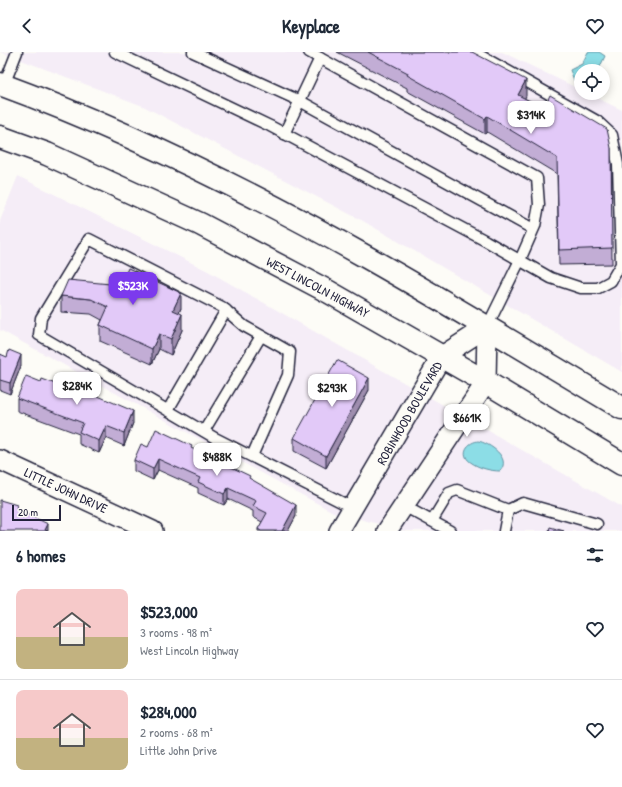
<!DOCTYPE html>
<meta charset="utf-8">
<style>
:root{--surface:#fff;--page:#f2f2f3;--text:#1f2937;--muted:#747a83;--line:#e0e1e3;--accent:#7c3aed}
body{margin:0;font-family:"Patrick Hand",sans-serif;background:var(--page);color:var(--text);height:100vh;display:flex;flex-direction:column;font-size:15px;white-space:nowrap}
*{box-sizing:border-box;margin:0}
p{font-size:13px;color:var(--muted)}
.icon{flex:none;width:22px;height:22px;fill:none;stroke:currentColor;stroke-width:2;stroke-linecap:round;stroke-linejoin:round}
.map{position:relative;height:479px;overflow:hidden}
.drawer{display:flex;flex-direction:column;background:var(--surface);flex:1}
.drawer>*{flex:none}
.buttons{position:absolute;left:574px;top:12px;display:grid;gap:8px}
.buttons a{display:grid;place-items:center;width:36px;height:36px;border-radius:50%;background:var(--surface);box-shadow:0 2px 10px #0003;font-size:20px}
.scale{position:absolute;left:12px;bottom:10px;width:49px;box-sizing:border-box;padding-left:4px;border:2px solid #22223b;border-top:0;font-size:11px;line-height:14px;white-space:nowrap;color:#22223b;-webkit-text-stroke:3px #fdfcf7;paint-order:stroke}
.price{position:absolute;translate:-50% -34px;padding:0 9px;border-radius:8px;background:#fff;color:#222;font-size:13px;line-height:26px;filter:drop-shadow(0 1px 2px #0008)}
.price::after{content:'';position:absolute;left:50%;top:24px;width:12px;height:9px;margin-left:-6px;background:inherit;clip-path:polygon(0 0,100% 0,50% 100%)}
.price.selected{background:var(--accent);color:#fff}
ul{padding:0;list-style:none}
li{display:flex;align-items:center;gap:12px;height:100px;padding:0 16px}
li+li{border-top:1px solid var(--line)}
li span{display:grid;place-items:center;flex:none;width:112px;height:80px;border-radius:8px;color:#555}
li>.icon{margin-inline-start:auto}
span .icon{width:48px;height:48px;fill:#fffc;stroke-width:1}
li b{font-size:17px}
h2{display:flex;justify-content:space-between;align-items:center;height:48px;padding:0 16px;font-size:17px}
header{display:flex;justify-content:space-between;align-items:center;height:52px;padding:0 16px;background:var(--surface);font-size:18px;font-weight:700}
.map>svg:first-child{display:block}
.built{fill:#f5edf7}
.water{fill:#8cdde6;stroke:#6292a2}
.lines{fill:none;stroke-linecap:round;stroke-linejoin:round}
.lane-casing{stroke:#22223b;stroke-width:13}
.street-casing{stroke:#22223b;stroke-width:22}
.primary-casing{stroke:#22223b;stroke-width:25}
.lane{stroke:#fdfcf7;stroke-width:10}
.street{stroke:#fdfcf7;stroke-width:19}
.primary{stroke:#fdfcf7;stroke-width:22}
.wall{fill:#c2add5;stroke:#22223b}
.shaded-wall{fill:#9e8dae;stroke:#22223b}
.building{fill:#e2c9f8;stroke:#22223b}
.labels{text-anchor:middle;stroke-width:3;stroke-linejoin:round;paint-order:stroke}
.street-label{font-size:13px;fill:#22223b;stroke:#fdfcf7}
</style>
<header><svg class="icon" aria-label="back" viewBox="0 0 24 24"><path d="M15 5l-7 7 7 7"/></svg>Keyplace<svg class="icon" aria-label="heart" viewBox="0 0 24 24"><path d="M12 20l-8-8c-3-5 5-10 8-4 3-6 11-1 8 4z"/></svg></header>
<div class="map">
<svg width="622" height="479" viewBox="0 0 622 479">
<rect width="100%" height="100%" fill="#fdfcf7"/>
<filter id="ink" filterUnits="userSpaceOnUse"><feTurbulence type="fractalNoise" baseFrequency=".025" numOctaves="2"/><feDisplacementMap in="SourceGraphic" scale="8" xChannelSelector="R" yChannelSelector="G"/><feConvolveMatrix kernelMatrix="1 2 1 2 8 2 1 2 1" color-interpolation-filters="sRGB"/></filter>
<g filter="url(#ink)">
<g class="built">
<polygon points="0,0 502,0 581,38 581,41 586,41 622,58 622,320 363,169 143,54"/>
<polygon points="18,124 208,219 622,455 622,479 405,479 333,460 0,278 0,169"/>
</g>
<g class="water">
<polygon points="588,0 599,0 605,4 598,19 581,19 581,31 576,33 570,18 582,12"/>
<path d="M478,389c11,2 34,17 22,30 -9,0 -21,-3 -28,-8 -12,-7 -7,-20 6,-22z"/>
</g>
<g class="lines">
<g class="lane-casing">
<g id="lane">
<polyline points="115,0 270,74 486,189 551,226 581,236 598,236 611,229 621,212 618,112 612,83 597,69 474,0"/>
<polyline points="193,0 300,49 533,177"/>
<polyline points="309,0 537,126 539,153 535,174 520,208 487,275"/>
<polyline points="4,33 17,0"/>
<polyline points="284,82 320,6"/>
<polyline points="168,358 226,258"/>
<polyline points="204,379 261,284"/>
<polyline points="252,404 288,323 290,300 244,274 222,255 89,187 41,266 39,283 215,386 353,456"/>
<polyline points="404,454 450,479"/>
<polyline points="508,458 523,451 597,472"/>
<polyline points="432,469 449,441 457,438 508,458 504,479"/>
</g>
</g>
<g class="street-casing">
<g id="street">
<polyline points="0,408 153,479"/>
<polyline points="339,479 442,304 487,275"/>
<polyline points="387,479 486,330 487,275"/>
</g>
</g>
<g class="primary-casing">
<g id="primary">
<path d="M0,32c128,47 251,108 370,175 85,48 168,99 252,149"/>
<polyline points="0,85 47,102 200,172 329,240 486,330 622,412"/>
</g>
</g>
<use href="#lane" class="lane"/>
<use href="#street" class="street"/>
<use href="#primary" class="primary"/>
</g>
<g class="wall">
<polygon points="337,0 472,0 526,44 524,46 611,96 612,212 559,213 557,122 487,80 485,82 407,39 407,36"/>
<polygon points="61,244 181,256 179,261 182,278 171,303 159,297 152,312 100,289 100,273 102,268 91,262 61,260"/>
<polygon points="0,302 21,314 10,342 0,338"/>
<polygon points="369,338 326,416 294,399 294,386"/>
<polygon points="17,346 133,371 124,394 106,386 99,401 79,392 79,382 17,359"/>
<polygon points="148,395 192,397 250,427 296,464 288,479 258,479 258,477 262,470 253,465 253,459 228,447 224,453 198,441 198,436 158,418 153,428 134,419 134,408"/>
</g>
<g class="shaded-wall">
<polygon points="526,28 526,44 518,58 518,43"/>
<polygon points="487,64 487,80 485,82 485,67"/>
<polygon points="181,241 181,256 173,274 173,258"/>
<polygon points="182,262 182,278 171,303 171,287"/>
<polygon points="159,282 159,297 152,312 152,297"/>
<polygon points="21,303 21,314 10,342 10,331"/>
<polygon points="369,326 369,338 326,416 326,404"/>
<polygon points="133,359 133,371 124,394 124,381"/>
<polygon points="106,374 106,386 99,401 99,389"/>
<polygon points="158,407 158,418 153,428 153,417"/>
<polygon points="228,436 228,447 224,453 224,442"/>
<polygon points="296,453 296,464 288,479 282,479"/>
<polygon points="48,472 48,479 45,478"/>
</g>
<g class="building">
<polygon points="368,0 472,0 526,28 518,43 544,56 550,43 607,77 611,96 612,196 559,198 557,106 487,64 485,67 407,23 408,21"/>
<polygon points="128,216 181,241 173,258 182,262 171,287 159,282 152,297 100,273 108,255 91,247 61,244 68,228 121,233"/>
<polygon points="9,298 21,303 10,331 0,328 0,302 7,305"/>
<polygon points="337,308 369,326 326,404 294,386"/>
<polygon points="26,324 41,330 42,327 61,334 63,329 133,359 124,381 106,374 99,389 79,380 83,371 17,346"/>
<polygon points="156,377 192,394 191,396 250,424 249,426 296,453 282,479 261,479 258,477 267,461 253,454 256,449 228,436 224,442 198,430 200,426 158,407 153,417 134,408 141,392 148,395"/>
<polygon points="0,448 17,453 16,457 48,472 45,478 48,479 0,479"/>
<polygon points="550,475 564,479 549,479"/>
</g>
</g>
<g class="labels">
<g class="street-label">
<text transform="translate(318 235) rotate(28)" y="5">WEST LINCOLN HIGHWAY</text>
<text transform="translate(409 361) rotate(-60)" y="5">ROBINHOOD BOULEVARD</text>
<text transform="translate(66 438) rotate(25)" y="5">LITTLE JOHN DRIVE</text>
</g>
</g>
</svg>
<div class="buttons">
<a><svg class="icon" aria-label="locate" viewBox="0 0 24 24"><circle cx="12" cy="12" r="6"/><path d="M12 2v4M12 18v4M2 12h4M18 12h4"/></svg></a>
</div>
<div class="scale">20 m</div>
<b class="price" style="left:531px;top:83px">$314K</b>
<b class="price selected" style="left:133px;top:254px">$523K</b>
<b class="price" style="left:77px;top:354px">$284K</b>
<b class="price" style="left:332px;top:356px">$293K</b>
<b class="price" style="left:467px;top:386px">$661K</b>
<b class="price" style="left:217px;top:425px">$488K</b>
</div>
<section class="drawer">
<h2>6 homes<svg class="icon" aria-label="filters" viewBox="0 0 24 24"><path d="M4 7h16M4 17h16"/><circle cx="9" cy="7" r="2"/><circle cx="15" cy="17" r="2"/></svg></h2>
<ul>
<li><span style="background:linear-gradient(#f6c9c9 60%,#c2b280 0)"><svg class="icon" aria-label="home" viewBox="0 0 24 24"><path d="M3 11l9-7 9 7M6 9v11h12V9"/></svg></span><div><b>$523,000</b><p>3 rooms · 98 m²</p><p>West Lincoln Highway</p></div><svg class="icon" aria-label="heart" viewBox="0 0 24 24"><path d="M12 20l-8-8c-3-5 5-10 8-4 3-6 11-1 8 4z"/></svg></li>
<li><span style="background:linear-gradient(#f6c9c9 60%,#c2b280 0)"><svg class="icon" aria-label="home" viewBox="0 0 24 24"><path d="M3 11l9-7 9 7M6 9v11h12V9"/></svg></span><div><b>$284,000</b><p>2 rooms · 68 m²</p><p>Little John Drive</p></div><svg class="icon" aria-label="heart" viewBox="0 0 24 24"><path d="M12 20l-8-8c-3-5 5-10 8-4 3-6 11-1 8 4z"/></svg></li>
</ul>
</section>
